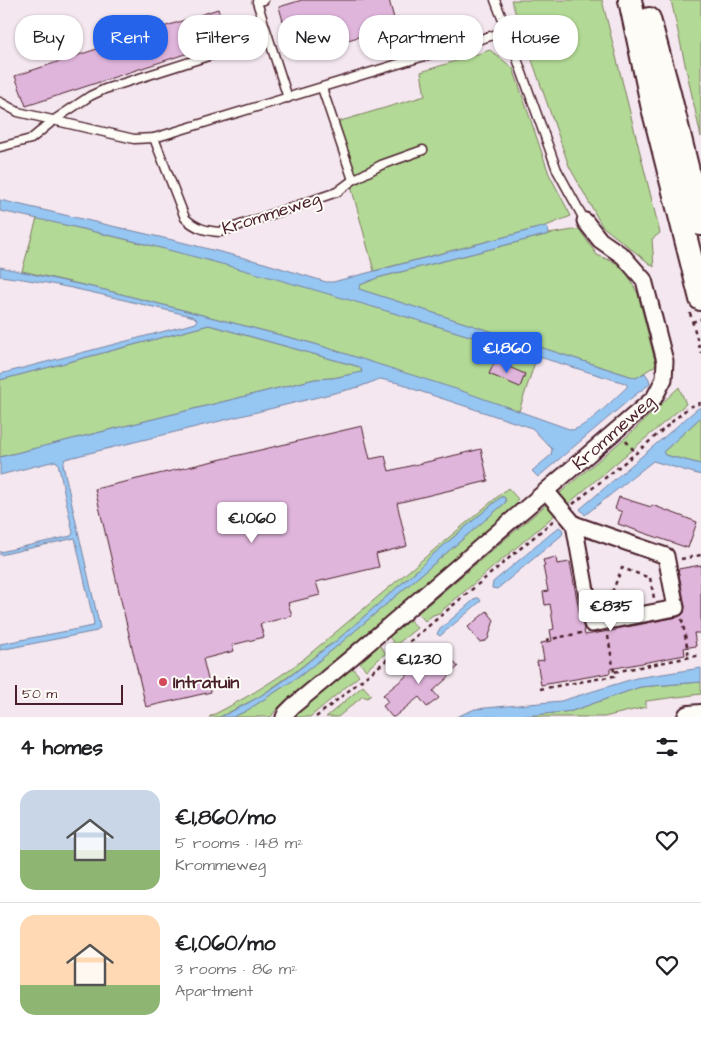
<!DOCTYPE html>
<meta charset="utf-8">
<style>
:root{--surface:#fff;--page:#f6f6f6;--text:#202124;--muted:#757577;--line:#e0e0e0;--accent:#2563eb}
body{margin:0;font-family:"Architects Daughter",sans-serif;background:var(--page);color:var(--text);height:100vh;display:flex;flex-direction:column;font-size:19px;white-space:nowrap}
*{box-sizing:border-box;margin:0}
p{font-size:16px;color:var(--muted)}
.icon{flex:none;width:28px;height:28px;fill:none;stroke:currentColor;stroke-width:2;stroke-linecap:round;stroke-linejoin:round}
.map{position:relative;height:717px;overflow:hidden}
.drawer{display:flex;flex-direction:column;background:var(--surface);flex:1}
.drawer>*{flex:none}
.banner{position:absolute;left:15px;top:15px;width:671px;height:45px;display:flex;gap:10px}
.scale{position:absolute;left:15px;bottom:12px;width:108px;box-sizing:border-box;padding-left:5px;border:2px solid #4a1f2b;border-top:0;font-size:14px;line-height:18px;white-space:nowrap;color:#4a1f2b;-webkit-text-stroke:4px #fdfcf7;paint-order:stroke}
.price{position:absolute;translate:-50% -42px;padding:0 11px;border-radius:5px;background:#fff;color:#222;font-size:16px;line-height:32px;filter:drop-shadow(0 1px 2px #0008)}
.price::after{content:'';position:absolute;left:50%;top:30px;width:15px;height:11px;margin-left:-8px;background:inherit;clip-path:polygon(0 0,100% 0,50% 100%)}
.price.on{background:var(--accent);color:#fff}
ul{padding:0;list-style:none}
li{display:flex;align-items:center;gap:15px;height:125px;padding:0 20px}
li+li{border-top:1px solid var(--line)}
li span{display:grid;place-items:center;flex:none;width:140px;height:100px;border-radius:15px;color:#555}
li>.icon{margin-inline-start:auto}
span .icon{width:60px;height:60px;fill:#fffc;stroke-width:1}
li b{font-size:21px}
h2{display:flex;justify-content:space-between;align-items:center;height:60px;padding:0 20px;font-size:21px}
.pill{padding:0 18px;border-radius:20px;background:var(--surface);box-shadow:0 1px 4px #0004;font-size:18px;line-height:45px}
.pill.on{background:var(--accent);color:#fff}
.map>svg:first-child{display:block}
.green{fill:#b2d995;stroke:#7e7c60}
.water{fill:#96c6f2;stroke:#7883a2}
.building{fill:#e0b5dc;stroke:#4a1f2b}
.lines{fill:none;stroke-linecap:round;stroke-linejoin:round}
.lane-casing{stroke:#4a1f2b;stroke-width:11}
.street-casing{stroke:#4a1f2b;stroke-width:19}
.secondary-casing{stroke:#4a1f2b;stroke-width:26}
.path{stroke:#4a1f2b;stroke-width:2.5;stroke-dasharray:4 4;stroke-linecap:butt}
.lane{stroke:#fdfcf7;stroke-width:8}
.street{stroke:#fdfcf7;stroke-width:15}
.secondary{stroke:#fdfcf7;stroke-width:22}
.poi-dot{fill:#d1495b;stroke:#fdfcf7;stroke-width:2}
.labels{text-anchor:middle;stroke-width:4;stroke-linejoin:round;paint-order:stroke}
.street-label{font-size:18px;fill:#4a1f2b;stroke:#fdfcf7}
.poi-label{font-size:18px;font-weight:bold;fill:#4a1f2b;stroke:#fdfcf7;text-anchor:start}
</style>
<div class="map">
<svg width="701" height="717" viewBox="0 0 701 717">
<rect width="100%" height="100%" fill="#f4e7ef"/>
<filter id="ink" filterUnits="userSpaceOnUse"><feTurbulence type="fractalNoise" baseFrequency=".02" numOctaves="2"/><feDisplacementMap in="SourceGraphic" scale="10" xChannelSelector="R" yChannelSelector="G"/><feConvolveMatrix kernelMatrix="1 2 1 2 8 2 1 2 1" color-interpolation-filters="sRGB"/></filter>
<g filter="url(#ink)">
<g class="green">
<polygon points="511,0 602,0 660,233 652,239 654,267 602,226 569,166"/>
<polygon points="671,0 701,0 701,137"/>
<polygon points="490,50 513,68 549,174 571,216 546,226 374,271 334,123 425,96 421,72"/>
<polygon points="37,218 187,254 285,280 537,356 519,411 315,344 105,290 22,271"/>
<polygon points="579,229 597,255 623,266 638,294 656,365 636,378 358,289 360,285 377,278 549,234"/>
<polygon points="209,325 360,367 362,372 333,378 315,379 0,457 0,380"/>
<polygon points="679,387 686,404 439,613 433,615 425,621 418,613 633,431"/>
<polygon points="701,417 701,464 665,455 663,452"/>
<path d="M508,488l10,11 -2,2 3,3 -240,203 -4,4 -4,6h-38l13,-6 54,-35 36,-29 169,-144 1,-2 -2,-4h-3l-71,60 -13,13 -82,72 -10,6 -30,24 -36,25 -39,20h-11c32,-16 62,-34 91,-55z"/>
<polygon points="409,619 417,628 396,645 388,636"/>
<polygon points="378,644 386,653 366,670 358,661"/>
<polygon points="352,667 359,676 310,717 295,717 296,714 311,700"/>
<polygon points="701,682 701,694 646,701 646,707 604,717 517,717 572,711 640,687"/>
<polygon points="363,686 371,695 367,698 363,696 338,717 326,717"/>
</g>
<g class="water">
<path d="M0,200l181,42 83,21 62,19h7l213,-56 2,3 1,5 -172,44 -17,7 -1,4 277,89 9,-5 4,6 1,5 -15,11 -97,82 -6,-6 19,-16 1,-6 -20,-21 -119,-39 -10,-5 -23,-5 -21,8 -294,72 -2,6 37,163 -3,3 -97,19v-6l93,-18 1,-3 -19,-85 -75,17v-3l71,-16 2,-3 -15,-70 -3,-2 -55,14v-18l315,-78 18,-1 29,-6 -2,-5 -151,-42 -209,55v-6l169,-44 27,-7 1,-3 -3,-3 -7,-2c-61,-14 -125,-32 -187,-39v-9l105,23 210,54 147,47 110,39c14,-2 44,-33 55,-43v-2l-2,-2c-207,-62 -413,-129 -625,-172z"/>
<polygon points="701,407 701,417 663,452 665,455 701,464 701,475 653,461 585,515 580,509 697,409"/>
<path d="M501,497h3l2,4 -1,2 -169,144 -36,29 -54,35 -13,6h-13c26,-12 51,-26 74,-44 14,-10 26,-22 41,-31l82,-72 13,-13z"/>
<polygon points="559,527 562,529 563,532 562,535 497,589 492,588 493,582"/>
<polygon points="476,598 479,598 481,601 440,636 437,634 439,630"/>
<polygon points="701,668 701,682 640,687 572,711 517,717 456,717 475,709 561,701 636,678"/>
</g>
<g class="building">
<polygon points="302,0 389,0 396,26 293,56 279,7"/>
<polygon points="218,9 228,40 26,106 15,76"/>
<polygon points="495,361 525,374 520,387 489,374"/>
<polygon points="362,426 370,459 385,456 389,471 481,449 488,481 397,503 407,546 376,554 379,567 316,582 320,595 288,603 292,616 260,624 264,637 232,645 234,651 203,659 211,692 146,707 95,489"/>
<polygon points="619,497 651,507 652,505 697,522 688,548 618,524 622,512 615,509"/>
<polygon points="556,557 557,564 570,562 580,616 581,616 585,635 616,630 616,629 678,617 682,615 684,613 685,606 678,569 701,565 701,633 694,633 696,646 684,648 685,655 610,669 610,673 541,685 537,661 544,660 541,643 552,641 550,630 554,629 550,604 545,605 543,592 548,591 543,566 545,566 543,560"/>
<polygon points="487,611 494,620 488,639 485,641 479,642 468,627"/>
<polygon points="436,652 444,662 450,657 458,667 452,672 453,673 433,691 439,698 427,707 419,697 394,717 392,717 383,706 388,702 383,695"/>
</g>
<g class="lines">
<g class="lane-casing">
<g id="lane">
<polyline points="264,0 257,2 288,98"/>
<polyline points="495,0 507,31 557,170 585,221"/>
<polyline points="322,88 353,180"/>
<polyline points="0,102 18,112 134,139 154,138 507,31"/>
<path d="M154,138l31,80c10,10 21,13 35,14l117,-40 16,-12 28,-15 42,-15"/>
<polyline points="0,147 31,139 54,120 90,96 105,89 268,37"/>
</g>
</g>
<g class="street-casing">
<g id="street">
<polyline points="546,491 574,524 592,624 676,608 666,556 574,524"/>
<polyline points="284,717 286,713 293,706 351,658 654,398 664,379 665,361 644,280 623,256 600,240 585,221"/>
</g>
</g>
<g class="secondary-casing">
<g id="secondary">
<polyline points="630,0 652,104 701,299"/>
<polyline points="649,19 669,93 701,224"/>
<polyline points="689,717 701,716"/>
</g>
</g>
<g class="path">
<polyline points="690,313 701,353"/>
<polyline points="692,322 701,319"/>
<polyline points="626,441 636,453"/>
<polyline points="573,504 636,453 689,407 701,403"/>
<polyline points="681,559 701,555"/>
<polyline points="606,607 622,568 650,578 654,598"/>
<polyline points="682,619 689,657"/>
<polyline points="608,636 614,672"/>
<polyline points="546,640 581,633"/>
<polyline points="540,689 614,676 614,672 701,655"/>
<polyline points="316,717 425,629 554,520"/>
</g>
<use href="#lane" class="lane"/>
<use href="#street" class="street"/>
<use href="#secondary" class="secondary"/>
</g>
</g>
<circle class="poi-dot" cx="163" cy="682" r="5"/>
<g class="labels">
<g class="street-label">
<text transform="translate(271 213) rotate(-18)" y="6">Krommeweg</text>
<text transform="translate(613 432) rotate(-42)" y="6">Krommeweg</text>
</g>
<g class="poi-label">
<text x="173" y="688">Intratuin</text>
</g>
</g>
</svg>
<div class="scale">50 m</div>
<b class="price on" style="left:507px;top:374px">€1,860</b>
<b class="price" style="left:252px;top:544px">€1,060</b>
<b class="price" style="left:611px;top:632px">€835</b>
<b class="price" style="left:419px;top:685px">€1,230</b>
<div class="banner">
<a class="pill">Buy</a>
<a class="pill on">Rent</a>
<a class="pill">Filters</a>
<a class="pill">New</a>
<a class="pill">Apartment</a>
<a class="pill">House</a>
</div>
</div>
<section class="drawer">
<h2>4 homes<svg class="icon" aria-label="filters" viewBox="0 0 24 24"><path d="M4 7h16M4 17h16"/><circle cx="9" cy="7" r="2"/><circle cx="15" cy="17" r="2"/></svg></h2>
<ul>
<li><span style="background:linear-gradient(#c9d6e8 60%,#8fb573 0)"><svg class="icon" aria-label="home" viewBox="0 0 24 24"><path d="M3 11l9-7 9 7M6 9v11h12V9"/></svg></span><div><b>€1,860/mo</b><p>5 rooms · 148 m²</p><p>Krommeweg</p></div><svg class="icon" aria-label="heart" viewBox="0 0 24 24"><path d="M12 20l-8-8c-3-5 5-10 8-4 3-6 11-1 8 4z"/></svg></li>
<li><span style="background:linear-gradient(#ffd9b3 70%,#8fb573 0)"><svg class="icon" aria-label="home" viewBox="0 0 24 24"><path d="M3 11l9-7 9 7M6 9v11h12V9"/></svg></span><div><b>€1,060/mo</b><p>3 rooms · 86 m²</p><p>Apartment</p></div><svg class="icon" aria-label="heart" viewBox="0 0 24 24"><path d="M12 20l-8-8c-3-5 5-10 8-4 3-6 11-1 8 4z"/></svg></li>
</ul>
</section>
